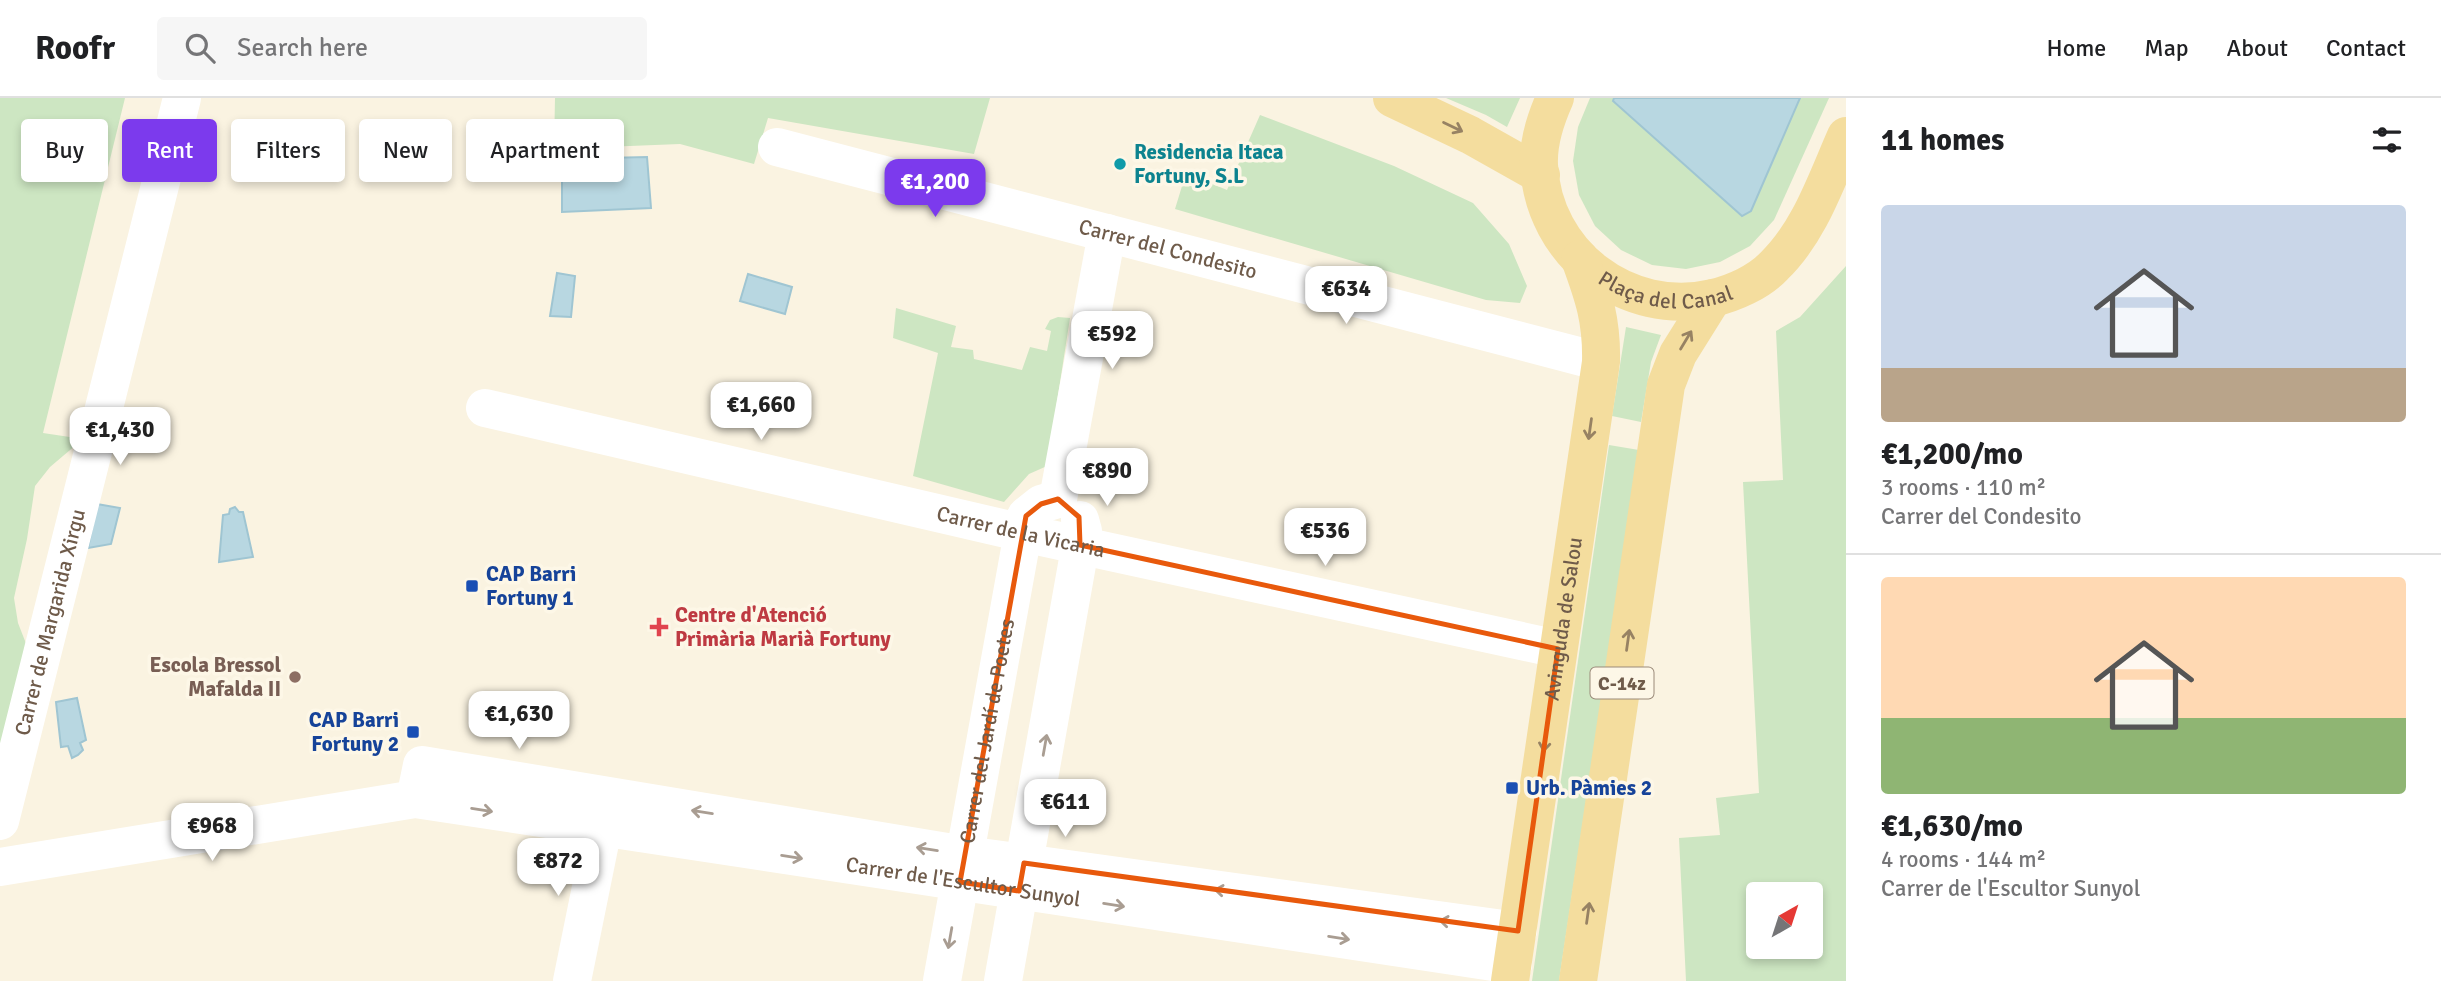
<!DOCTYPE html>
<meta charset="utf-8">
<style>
:root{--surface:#fff;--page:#f6f6f6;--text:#202124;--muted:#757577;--line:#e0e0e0;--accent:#7c3aed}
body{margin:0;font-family:Signika,sans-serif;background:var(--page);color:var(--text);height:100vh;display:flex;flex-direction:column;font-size:26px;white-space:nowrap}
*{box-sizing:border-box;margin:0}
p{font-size:23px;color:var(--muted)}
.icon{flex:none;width:38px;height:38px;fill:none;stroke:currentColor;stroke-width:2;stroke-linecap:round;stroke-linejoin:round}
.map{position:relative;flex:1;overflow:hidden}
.details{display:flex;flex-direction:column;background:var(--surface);width:595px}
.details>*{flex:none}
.guide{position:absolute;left:21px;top:21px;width:665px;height:63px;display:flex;gap:14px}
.needle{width:46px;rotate:39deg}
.buttons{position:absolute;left:1746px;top:784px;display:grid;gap:14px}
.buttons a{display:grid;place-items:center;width:77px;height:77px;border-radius:7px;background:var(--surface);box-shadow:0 4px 10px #0003;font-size:35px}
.price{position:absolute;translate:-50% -60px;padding:0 16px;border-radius:14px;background:#fff;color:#222;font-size:23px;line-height:46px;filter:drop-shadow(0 2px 4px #0008)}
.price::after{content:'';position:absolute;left:50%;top:42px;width:21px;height:16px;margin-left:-10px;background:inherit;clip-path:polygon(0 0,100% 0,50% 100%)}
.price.on{background:var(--accent);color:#fff}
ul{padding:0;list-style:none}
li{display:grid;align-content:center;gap:14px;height:371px;padding:0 35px}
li+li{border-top:2px solid var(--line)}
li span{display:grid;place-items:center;height:217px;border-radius:7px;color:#555}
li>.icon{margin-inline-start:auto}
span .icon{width:126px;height:126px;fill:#fffc;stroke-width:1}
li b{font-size:30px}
h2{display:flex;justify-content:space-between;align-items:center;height:84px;padding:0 35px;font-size:30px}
.tag{padding:0 24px;border-radius:7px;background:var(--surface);box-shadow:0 4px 10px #0003;font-size:24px;line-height:63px}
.tag.on{background:var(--accent);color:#fff}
header{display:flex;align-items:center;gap:42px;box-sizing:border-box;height:98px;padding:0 35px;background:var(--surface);border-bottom:2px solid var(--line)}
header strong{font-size:33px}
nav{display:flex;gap:38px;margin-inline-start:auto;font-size:24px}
.search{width:490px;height:63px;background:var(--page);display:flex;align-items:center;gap:18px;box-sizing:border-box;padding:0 24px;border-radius:7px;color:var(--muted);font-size:26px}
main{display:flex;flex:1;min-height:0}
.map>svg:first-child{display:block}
.green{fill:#cde6c2;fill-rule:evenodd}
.water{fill:#b8d7e1;stroke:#9fc5d2;stroke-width:2}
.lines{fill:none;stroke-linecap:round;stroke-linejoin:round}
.minor{stroke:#fff;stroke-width:38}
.major{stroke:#f4dd9e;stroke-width:38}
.oneway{stroke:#978263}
.oneway2{stroke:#a99d92}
.marked{fill:none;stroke:#e8590c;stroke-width:5;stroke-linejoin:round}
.culture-dot{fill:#0f9aa8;stroke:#fdf7e7;stroke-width:2.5}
.transit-dot{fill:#1a4fb4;stroke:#fdf7e7;stroke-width:2.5}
.health-dot{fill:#e0444e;stroke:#fdf7e7;stroke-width:2.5}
.education-dot{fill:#8d6e63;stroke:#fdf7e7;stroke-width:2.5}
.labels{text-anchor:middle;stroke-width:7;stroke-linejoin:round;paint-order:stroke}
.shield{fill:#fdf7e7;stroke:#9a8a79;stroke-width:2}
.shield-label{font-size:19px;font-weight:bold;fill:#6f5b4a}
.culture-label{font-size:21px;font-weight:bold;fill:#0d838f;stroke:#fdf7e7;text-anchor:start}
.street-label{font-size:21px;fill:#6f5b4a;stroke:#fdf7e7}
.transit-label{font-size:21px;font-weight:bold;fill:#164399;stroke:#fdf7e7;text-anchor:start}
.health-label{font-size:21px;font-weight:bold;fill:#be3a42;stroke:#fdf7e7;text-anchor:start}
.education-label{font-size:21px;font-weight:bold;fill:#785e54;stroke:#fdf7e7;text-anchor:end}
</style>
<header>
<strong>Roofr</strong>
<div class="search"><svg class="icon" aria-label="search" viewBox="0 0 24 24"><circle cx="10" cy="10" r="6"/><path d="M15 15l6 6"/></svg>Search here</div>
<nav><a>Home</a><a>Map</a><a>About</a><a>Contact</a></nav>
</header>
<main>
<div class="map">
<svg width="1846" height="883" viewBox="0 0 1846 883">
<rect width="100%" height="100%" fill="#faf3e1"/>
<g class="green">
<polygon points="0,0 125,0 43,335 83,341 50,369 35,388 27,441 14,500 18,525 27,548 0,701"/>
<polygon points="555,0 990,0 974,56 768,20 754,66 680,46 554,51"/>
<polygon points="1446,0 1520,0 1507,29 1486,17"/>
<polygon points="1590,0 1829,0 1774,122 1750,148 1720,164 1686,171 1652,167 1621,152 1595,128 1579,97 1573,63 1578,29"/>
<polygon points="1260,17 1394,68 1473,105 1509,146 1527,188 1520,205 1486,202 1175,111 1186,75 1227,92"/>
<path d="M1846,168v715h-160l-7,-143 41,-3 -4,-37 43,-5 -16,-311 40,-2 -7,-149 24,-14zM1759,796h52v53h-52z"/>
<polygon points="896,210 956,228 951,249 973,252 974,261 1022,272 1030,249 1047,253 1051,233 1045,231 1050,222 1058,219 1070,220 1047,368 1029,376 1004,404 913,378 938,255 893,240"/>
<polygon points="1626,229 1661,237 1651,264 1641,324 1612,318"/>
<polygon points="1609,347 1639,352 1559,883 1532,883"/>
</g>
<g class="water">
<polygon points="1614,0 1800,0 1751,113 1742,118 1613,3"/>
<polygon points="647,59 651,110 562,114 562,61"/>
<polygon points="557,175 575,178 571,219 550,218"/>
<polygon points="748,176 792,189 785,216 740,203"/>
<polygon points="97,406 120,410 111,446 88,450"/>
<polygon points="235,409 239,414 243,414 253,459 219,464 223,417 229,416 230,411"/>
<polygon points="77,600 86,642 80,645 83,652 78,657 72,660 68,648 61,649 56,604"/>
</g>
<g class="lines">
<g class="minor">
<path id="s1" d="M777,49l824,215"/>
<path id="s2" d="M485,310l538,125 535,116"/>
<polyline points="1058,401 1107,135"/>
<polyline points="415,701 422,667 965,757 1518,833"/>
<path id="s3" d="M0,723l182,-723"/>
<path id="s4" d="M0,769l415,-68 1098,166"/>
<polyline points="572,883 603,730 605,704"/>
<path id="s5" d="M942,883l84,-465 15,-12 17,-5"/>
<polyline points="1003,883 1083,433 1080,422"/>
</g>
<g class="major">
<polyline points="1392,0 1470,37 1541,77"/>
<path id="s6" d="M1555,0c-9,20 -17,45 -16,67 4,89 88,153 174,133 21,-5 46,-16 61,-32 36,-35 52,-85 72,-130"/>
<path id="s7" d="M1510,883l91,-619c1,-41 -7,-65 -21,-103"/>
<polyline points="1578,883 1666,287 1678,256 1713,200"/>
</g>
</g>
<defs><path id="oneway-shaft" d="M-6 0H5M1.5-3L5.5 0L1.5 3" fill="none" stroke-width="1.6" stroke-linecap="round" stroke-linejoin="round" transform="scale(1.75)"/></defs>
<g class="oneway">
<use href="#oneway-shaft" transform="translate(1453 29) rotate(26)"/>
<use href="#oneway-shaft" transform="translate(1686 242) rotate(-59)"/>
<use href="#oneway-shaft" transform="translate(1590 331) rotate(98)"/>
<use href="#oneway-shaft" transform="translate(1628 542) rotate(-82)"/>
<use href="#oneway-shaft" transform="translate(1545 643) rotate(98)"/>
<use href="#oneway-shaft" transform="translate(1588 815) rotate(-82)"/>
</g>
<g class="oneway2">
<use href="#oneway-shaft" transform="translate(1045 647) rotate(-80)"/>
<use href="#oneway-shaft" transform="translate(482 712) rotate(9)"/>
<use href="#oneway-shaft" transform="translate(702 714) rotate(-171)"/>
<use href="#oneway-shaft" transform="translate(927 751) rotate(-171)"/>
<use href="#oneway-shaft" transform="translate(792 759) rotate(9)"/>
<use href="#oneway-shaft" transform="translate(1225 793) rotate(-172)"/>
<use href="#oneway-shaft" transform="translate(1114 807) rotate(9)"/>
<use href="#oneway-shaft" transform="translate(1450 824) rotate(-172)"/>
<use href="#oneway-shaft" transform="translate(950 840) rotate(100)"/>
<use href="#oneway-shaft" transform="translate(1339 840) rotate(9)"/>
</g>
<path class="marked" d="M1058,401l21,18 1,28 478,104 -40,282 -494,-68 -5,28 -59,-9 66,-366 15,-12z"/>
<circle class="culture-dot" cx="1120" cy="66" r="7"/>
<g class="transit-dot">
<rect x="465" y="481" width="14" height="14" rx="3.5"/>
<rect x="406" y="627" width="14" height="14" rx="3.5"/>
<rect x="1505" y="683" width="14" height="14" rx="3.5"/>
</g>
<path class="health-dot" d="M655.5 518.5h7v7h7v7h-7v7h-7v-7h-7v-7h7z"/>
<circle class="education-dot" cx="295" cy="579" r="7"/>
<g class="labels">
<rect class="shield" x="1590.5" y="569.5" width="63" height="31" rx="5"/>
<g class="shield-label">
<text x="1622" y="592">C-14z</text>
</g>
<g class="culture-label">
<text x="1134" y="61">Residencia Itaca<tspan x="1134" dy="24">Fortuny, S.L</tspan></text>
</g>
<g class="street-label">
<text dy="7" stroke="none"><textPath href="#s1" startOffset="404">Carrer del Condesito</textPath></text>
<text dy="7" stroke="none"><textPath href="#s6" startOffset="270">Plaça del Canal</textPath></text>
<text dy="7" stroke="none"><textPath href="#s2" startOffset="550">Carrer de la Vicaria</textPath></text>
<text dy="7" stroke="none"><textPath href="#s7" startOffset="366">Avinguda de Salou</textPath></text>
<text dy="7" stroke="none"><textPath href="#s3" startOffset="205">Carrer de Margarida Xirgu</textPath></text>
<text dy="7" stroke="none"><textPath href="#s5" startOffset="254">Carrer del Jardí de Poetes</textPath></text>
<text dy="7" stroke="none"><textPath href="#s4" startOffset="975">Carrer de l'Escultor Sunyol</textPath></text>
</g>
<g class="transit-label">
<text x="486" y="483">CAP Barri<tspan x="486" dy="24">Fortuny 1</tspan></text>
<text x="399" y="629" text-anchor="end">CAP Barri<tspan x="399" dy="24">Fortuny 2</tspan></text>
<text x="1526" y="697">Urb. Pàmies 2</text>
</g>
<g class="health-label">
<text x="675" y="524">Centre d'Atenció<tspan x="675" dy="24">Primària Marià Fortuny</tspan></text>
</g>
<g class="education-label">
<text x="281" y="574">Escola Bressol<tspan x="281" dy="24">Mafalda II</tspan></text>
</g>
</g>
</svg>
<div class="buttons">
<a><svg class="needle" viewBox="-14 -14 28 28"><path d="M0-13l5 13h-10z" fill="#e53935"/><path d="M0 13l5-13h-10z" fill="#757577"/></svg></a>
</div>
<b class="price on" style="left:935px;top:121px">€1,200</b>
<b class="price" style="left:1346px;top:228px">€634</b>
<b class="price" style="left:1112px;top:273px">€592</b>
<b class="price" style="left:761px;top:344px">€1,660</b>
<b class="price" style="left:120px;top:369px">€1,430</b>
<b class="price" style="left:1107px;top:410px">€890</b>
<b class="price" style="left:1325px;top:470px">€536</b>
<b class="price" style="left:519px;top:653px">€1,630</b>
<b class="price" style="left:1065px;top:741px">€611</b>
<b class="price" style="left:212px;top:765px">€968</b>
<b class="price" style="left:558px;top:800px">€872</b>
<div class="guide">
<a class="tag">Buy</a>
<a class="tag on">Rent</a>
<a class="tag">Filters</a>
<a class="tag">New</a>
<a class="tag">Apartment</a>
</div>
</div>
<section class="details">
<h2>11 homes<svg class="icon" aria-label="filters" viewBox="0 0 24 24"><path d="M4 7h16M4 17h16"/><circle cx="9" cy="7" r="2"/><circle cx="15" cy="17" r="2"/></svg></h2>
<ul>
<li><span style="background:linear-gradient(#c9d6e8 75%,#b9a48a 0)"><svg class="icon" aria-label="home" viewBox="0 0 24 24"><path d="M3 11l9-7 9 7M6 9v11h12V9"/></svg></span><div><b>€1,200/mo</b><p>3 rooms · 110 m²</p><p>Carrer del Condesito</p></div></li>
<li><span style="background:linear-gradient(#ffd9b3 65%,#8fb573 0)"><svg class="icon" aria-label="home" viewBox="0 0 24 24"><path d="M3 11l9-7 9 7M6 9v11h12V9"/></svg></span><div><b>€1,630/mo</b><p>4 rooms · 144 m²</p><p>Carrer de l'Escultor Sunyol</p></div></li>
</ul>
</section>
</main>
